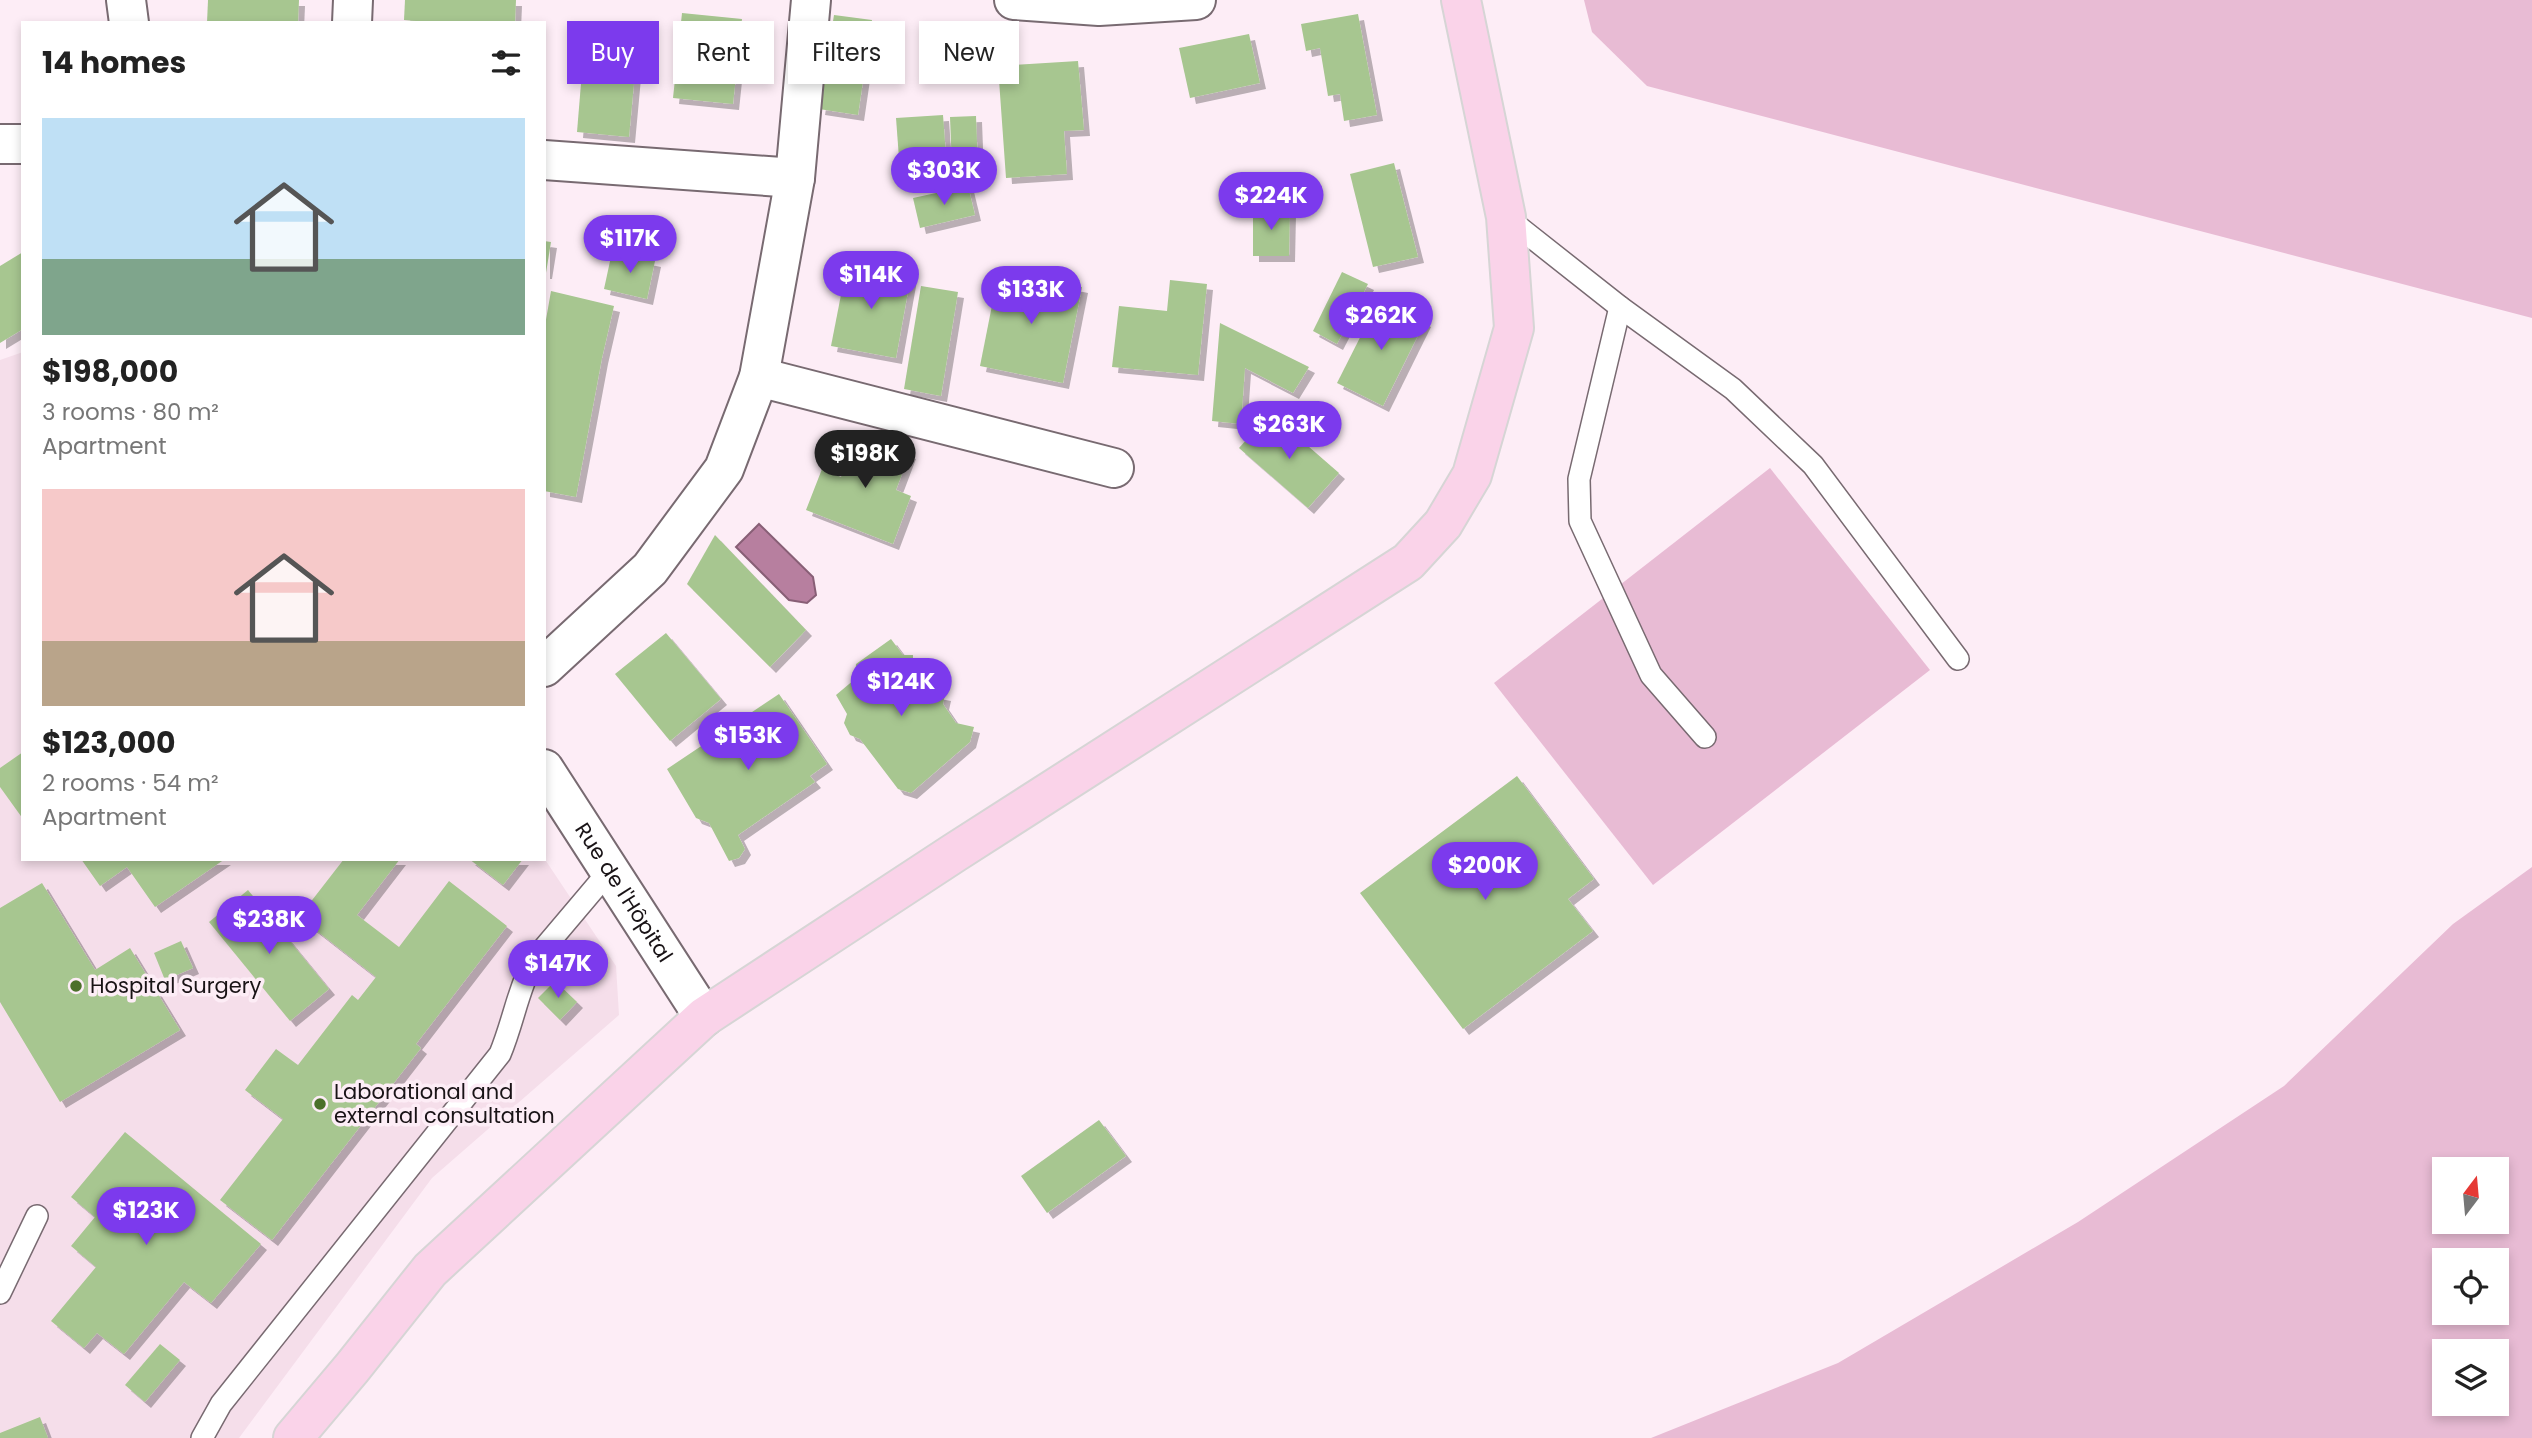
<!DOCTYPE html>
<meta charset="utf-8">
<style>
:root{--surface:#fff;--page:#f2f2f2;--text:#222;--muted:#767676;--accent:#7c3aed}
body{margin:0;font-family:Poppins,sans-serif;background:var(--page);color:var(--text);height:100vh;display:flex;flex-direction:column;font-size:26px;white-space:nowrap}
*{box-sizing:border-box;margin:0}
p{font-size:23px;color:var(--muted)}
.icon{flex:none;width:38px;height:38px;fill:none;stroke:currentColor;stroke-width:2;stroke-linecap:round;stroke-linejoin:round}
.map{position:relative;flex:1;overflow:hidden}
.panel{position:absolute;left:21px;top:21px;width:525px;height:840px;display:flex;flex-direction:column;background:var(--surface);border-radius:0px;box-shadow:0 4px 10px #0003}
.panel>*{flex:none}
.banner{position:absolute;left:567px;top:21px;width:665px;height:63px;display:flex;gap:14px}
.needle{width:46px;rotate:16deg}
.tools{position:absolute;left:2432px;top:1157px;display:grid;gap:14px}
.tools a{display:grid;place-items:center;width:77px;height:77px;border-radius:0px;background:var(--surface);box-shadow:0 4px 10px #0003;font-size:35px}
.price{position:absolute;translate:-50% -60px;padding:0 16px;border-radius:24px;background:var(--accent);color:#fff;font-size:23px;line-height:46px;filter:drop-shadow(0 2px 4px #0008)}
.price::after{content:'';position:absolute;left:50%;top:42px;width:21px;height:16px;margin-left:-10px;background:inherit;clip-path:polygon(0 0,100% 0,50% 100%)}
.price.on{background:#222;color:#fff}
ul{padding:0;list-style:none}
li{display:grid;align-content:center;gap:14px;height:371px;padding:0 21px}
li span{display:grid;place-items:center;height:217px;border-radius:0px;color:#555}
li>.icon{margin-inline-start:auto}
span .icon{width:126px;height:126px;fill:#fffc;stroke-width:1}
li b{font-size:30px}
h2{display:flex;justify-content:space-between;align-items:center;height:84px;padding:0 21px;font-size:30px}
.tag{padding:0 24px;border-radius:0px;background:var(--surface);box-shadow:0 4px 10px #0003;font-size:24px;line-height:63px}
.tag.on{background:var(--accent);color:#fff}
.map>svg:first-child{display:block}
.built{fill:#f5deea}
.green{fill:#e8bbd4;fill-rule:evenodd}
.water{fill:#b77f9f;stroke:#885f76;stroke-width:2}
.building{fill:#a7c690;filter:url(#shadow)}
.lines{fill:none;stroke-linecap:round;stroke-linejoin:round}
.service-casing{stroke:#786a71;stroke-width:24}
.minor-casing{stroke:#786a71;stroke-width:42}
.tertiary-casing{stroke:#786a71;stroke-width:42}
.primary-casing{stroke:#d6d5d5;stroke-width:42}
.service{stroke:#fff;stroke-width:21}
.minor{stroke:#fff;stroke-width:38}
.tertiary{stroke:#fff;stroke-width:38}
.primary{stroke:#fad3e9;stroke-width:38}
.poi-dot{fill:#4b702a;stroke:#fdedf6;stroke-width:2.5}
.labels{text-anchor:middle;stroke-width:7;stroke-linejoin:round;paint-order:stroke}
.street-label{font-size:21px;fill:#191316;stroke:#fdedf6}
.poi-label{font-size:21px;fill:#191316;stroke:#fdedf6;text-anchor:start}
</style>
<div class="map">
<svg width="2532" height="1438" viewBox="0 0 2532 1438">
<defs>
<filter id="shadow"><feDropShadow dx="6" dy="6" stdDeviation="0" flood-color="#0004"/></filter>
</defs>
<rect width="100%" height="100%" fill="#fdedf6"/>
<polygon class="built" points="23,352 23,859 544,858 616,966 619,1015 432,1178 239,1438 0,1438 0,360"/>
<g class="green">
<polygon points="1584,0 2532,0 2532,318 1647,86 1592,32"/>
<polygon points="1770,468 1930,670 1653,885 1494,683"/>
<path d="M2532,867v571h-881l187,-75 240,-141 206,-136 169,-162zM2497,1169v53h-52v-53zM2445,1260h52v52h-52zM2445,1351h52v53h-52z"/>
</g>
<polygon class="water" points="759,524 813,577 816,595 807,603 789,600 736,547"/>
<g class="building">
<polygon points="208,0 299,0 298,23 207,23"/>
<polygon points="405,0 516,0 515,23 439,23 404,20"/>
<polygon points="682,13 742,19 733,104 673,98"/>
<polygon points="1358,14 1377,115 1344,121 1340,94 1328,96 1320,48 1306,51 1301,24"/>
<polygon points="834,15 872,20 858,115 819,109"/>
<polygon points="1249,34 1260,83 1190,98 1179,48"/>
<polygon points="584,47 637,51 629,137 577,132"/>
<polygon points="1078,61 1084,130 1064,131 1067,174 1006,178 998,66"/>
<polygon points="943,115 948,183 901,185 896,118"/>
<polygon points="976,116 978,168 952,169 950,117"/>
<polygon points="1394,163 1418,257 1373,267 1350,174"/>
<polygon points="968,186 975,215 920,228 913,198"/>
<polygon points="1253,208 1290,208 1289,256 1253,256"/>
<polygon points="544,241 551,242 546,273 544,273"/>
<polygon points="23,252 23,329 0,343 0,266"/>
<polygon points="612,252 655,261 647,299 604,289"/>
<polygon points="847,264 911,275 896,358 831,346"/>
<polygon points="999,270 1082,287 1063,383 980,366"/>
<polygon points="1342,272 1368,284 1337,344 1313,331"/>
<polygon points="1170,280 1207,284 1198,375 1112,367 1119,306 1167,311"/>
<polygon points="921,286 958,292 941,396 904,389"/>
<polygon points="551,291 614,306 602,358 576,497 544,491 544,331"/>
<polygon points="1380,298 1425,321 1383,406 1337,383"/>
<polygon points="1220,323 1309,367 1293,393 1245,368 1241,424 1212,421"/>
<polygon points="1270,413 1339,473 1308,508 1239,448"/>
<polygon points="858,433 910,453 896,490 911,496 893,544 806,510 822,469 841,477"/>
<polygon points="715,535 806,630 770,667 687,584"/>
<polygon points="666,633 721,699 670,741 615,674"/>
<polygon points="891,639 903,655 913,655 913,672 930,676 929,692 945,695 943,704 956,723 974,727 970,742 911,793 898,789 860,739 850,735 844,723 847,714 836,695 855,679 856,664"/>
<polygon points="779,694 827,764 810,776 815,782 738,835 745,849 739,858 729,861 709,823 696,818 667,769"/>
<polygon points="23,752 23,819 0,787 0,768"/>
<polygon points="1517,776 1594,879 1568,899 1593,931 1463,1029 1360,893"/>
<polygon points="81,859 225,859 155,907 127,867 100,886"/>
<polygon points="344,859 400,859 357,915 399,947 449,881 507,926 416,1044 421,1048 272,1240 220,1200 283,1119 245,1090 276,1049 298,1065 352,995 358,1000 376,977 299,917"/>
<polygon points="469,859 523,859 503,885"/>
<polygon points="42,883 95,970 130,948 180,1030 60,1102 0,1002 0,908"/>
<polygon points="248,890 329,989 290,1021 209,922"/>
<polygon points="181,941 193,968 165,980 154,953"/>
<polygon points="555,981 577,1002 560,1020 538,998"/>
<polygon points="1099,1120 1126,1156 1047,1213 1021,1176"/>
<polygon points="125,1132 261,1244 211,1303 184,1282 124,1354 97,1333 84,1348 51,1321 96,1267 71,1246 95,1217 71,1197"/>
<polygon points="160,1344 180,1360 145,1402 125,1385"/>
<polygon points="40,1417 48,1438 0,1438 0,1433"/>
</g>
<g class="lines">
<g class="service-casing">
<g id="service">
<polyline points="1506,217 1620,307 1733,389 1813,465 1958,659"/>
<polyline points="1620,307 1579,479 1580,521 1651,675 1705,737"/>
<polyline points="0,1293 37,1216"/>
<path d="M202,1438l19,-34 279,-350c13,-31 18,-64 33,-93l77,-91"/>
</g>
</g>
<g class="minor-casing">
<g id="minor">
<polyline points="1014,0 1099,6 1196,0"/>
<polyline points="352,23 353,0"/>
<polyline points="0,144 23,144"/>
<polyline points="544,160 795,178"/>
<polyline points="759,377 1114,468"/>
<polyline points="544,667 650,569 724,469 759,377 795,178 811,0"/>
</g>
</g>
<g class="tertiary-casing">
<g id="tertiary">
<polyline points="126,0 129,23"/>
<path id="s1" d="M544,769l160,248"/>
</g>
</g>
<g class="primary-casing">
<polyline id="primary" points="293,1438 352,1368 430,1270 704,1017 954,853 1408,562 1443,524 1472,475 1514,328 1506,217 1461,0"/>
</g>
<use href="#service" class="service"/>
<use href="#minor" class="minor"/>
<use href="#tertiary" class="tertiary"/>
<use href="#primary" class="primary"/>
</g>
<g class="poi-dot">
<circle cx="76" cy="986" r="7"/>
<circle cx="320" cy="1104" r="7"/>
</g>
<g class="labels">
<g class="street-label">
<text dy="7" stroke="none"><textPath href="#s1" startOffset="147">Rue de l'Hôpital</textPath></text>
</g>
<g class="poi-label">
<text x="90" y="993">Hospital Surgery</text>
<text x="334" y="1099">Laborational and<tspan x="334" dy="24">external consultation</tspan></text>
</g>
</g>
</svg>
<div class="tools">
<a><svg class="needle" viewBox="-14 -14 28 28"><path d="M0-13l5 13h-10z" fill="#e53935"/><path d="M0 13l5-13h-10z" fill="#767676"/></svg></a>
<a><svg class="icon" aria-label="locate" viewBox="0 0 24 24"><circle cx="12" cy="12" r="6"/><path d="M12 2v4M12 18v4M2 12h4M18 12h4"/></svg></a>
<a><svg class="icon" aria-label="layers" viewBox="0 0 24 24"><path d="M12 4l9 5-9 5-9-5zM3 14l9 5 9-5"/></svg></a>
</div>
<b class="price" style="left:944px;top:207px">$303K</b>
<b class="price" style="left:1271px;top:232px">$224K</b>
<b class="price" style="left:630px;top:275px">$117K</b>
<b class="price" style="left:871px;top:311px">$114K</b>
<b class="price" style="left:1031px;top:326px">$133K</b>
<b class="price" style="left:1381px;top:352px">$262K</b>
<b class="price" style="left:1289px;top:461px">$263K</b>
<b class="price on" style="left:865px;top:490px">$198K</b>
<b class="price" style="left:901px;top:718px">$124K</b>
<b class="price" style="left:748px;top:772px">$153K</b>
<b class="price" style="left:1485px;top:902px">$200K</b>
<b class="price" style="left:269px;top:956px">$238K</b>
<b class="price" style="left:558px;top:1000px">$147K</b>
<b class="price" style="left:146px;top:1247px">$123K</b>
<div class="banner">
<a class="tag on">Buy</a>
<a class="tag">Rent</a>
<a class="tag">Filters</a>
<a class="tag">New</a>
</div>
<section class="panel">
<h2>14 homes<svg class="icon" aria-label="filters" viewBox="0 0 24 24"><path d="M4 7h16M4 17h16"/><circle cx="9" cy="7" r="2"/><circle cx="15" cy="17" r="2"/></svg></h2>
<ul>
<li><span style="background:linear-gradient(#bfe0f5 65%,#7fa58c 0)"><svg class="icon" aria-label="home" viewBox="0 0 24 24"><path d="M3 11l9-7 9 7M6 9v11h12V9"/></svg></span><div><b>$198,000</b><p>3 rooms · 80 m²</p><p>Apartment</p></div></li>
<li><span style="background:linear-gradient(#f6c9c9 70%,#b9a48a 0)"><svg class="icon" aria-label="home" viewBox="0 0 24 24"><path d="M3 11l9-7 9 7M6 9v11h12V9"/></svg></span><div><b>$123,000</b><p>2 rooms · 54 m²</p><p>Apartment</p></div></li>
</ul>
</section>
</div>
